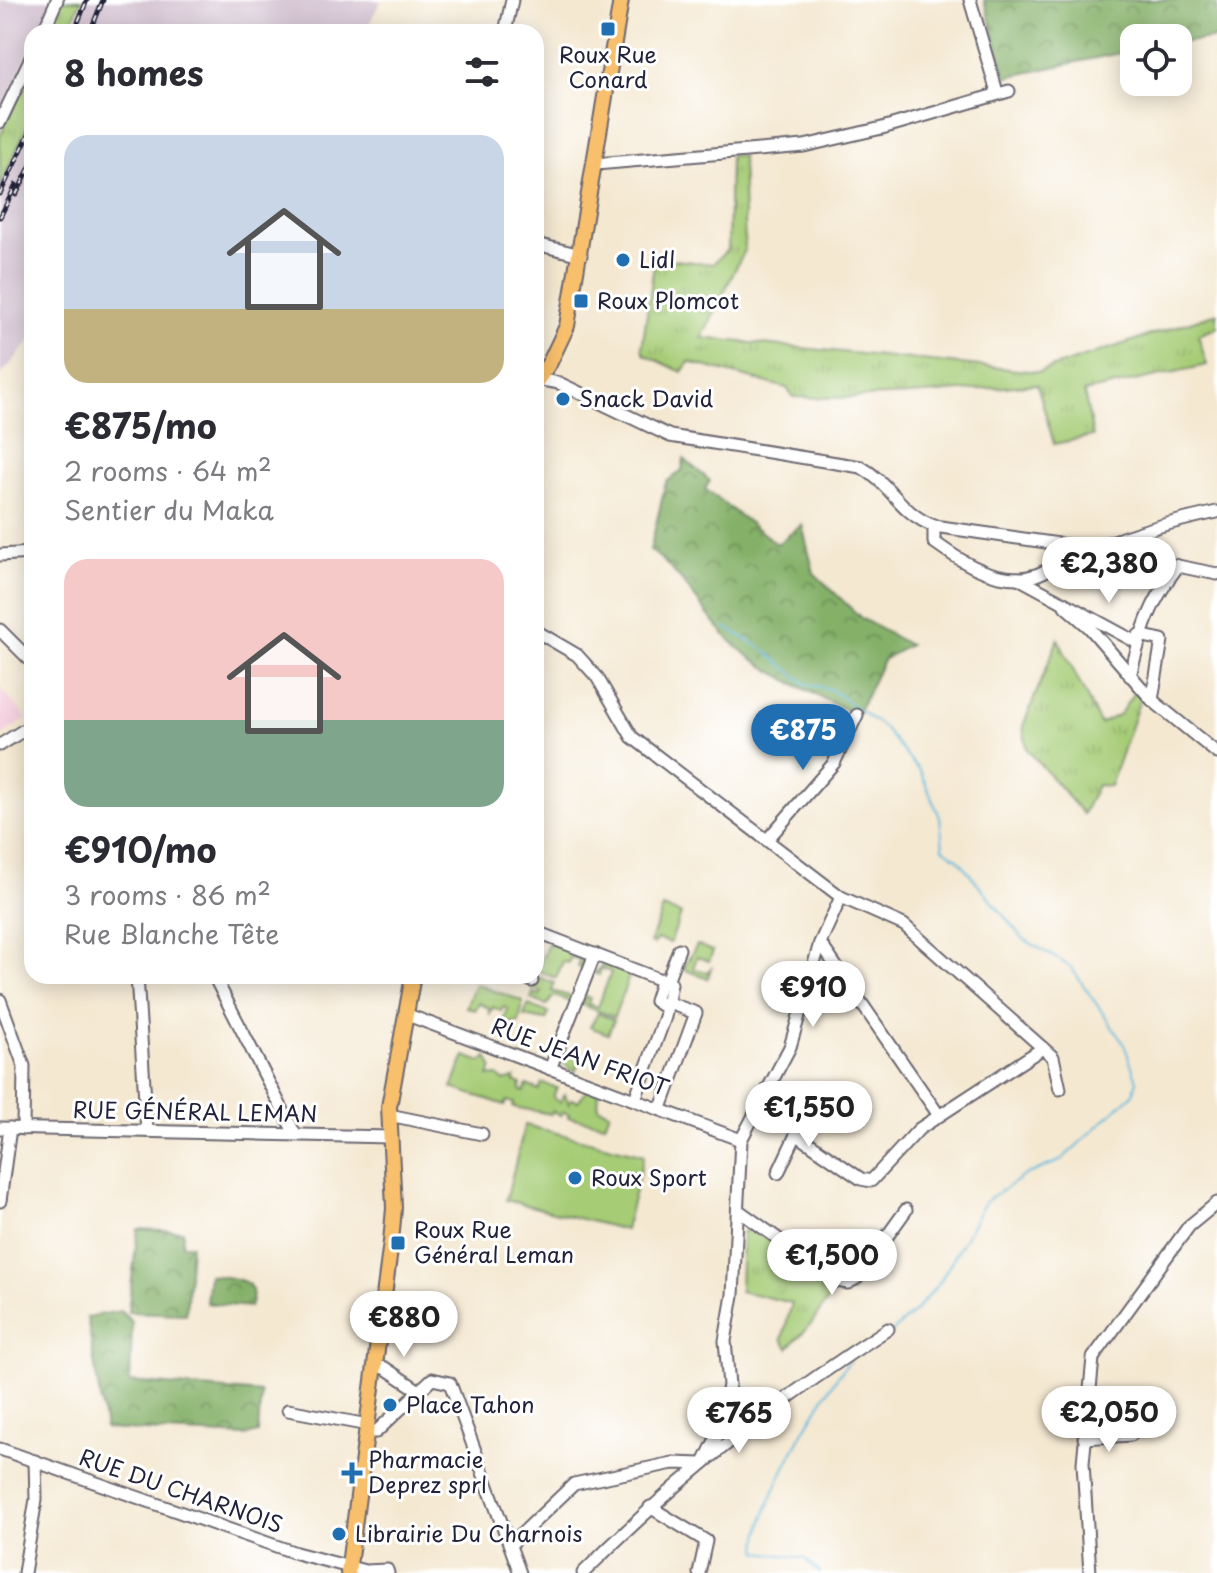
<!DOCTYPE html>
<meta charset="utf-8">
<style>
:root{--surface:#fff;--page:#f2f2f3;--text:#2b2b33;--muted:#7c7c81;--accent:#1f6fb2}
body{margin:0;font-family:"Playpen Sans",sans-serif;background:var(--page);color:var(--text);height:100vh;display:flex;flex-direction:column;font-size:30px;white-space:nowrap}
*{box-sizing:border-box;margin:0}
p{font-size:26px;color:var(--muted)}
.icon{flex:none;width:44px;height:44px;fill:none;stroke:currentColor;stroke-width:2;stroke-linecap:round;stroke-linejoin:round}
.map{position:relative;flex:1;overflow:hidden}
.panel{position:absolute;left:24px;top:24px;width:520px;height:960px;display:flex;flex-direction:column;background:var(--surface);border-radius:24px;box-shadow:0 4px 20px #0003}
.panel>*{flex:none}
.fabs{position:absolute;left:1120px;top:24px;display:grid;gap:16px}
.fabs a{display:grid;place-items:center;width:72px;height:72px;border-radius:16px;background:var(--surface);box-shadow:0 4px 20px #0003;font-size:40px}
.price{position:absolute;translate:-50% -68px;padding:0 18px;border-radius:28px;background:#fff;color:#222;font-size:26px;line-height:52px;filter:drop-shadow(0 2px 4px #0008)}
.price::after{content:'';position:absolute;left:50%;top:48px;width:24px;height:18px;margin-left:-12px;background:inherit;clip-path:polygon(0 0,100% 0,50% 100%)}
.price.current{background:var(--accent);color:#fff}
ul{padding:0;list-style:none}
li{display:grid;align-content:center;gap:16px;height:424px;padding:0 40px}
li span{display:grid;place-items:center;height:248px;border-radius:24px;color:#555}
li>.icon{margin-inline-start:auto}
span .icon{width:144px;height:144px;fill:#fffc;stroke-width:1}
li b{font-size:34px}
h2{display:flex;justify-content:space-between;align-items:center;height:96px;padding:0 40px;font-size:34px}
.map>svg:first-child{display:block}
.built{fill:#f4cfde}
.industrial{fill:#d0bdce}
.grass{fill:url(#grass-tufts);stroke:#647758;stroke-width:2}
.forest{fill:url(#forest-crowns);stroke:#536951;stroke-width:2}
.garden{fill:#a6cc76;stroke:#647758;stroke-width:2}
.lines{fill:none;stroke-linecap:round;stroke-linejoin:round}
.stream{stroke:#5eb8dc;stroke-width:2}
.minor-casing{stroke:#6c6770;stroke-width:15}
.major-casing{stroke:#6c6770;stroke-width:18}
.minor{stroke:#fff;stroke-width:11}
.major{stroke:#f8bf6c;stroke-width:14}
.rail-casing{stroke:#22223b;stroke-width:5}
.rail{stroke:#fff;stroke-width:2;stroke-dasharray:6;stroke-linecap:butt}
.poi-dot{fill:#1f6fb2;stroke:#fff;stroke-width:3}
.labels{text-anchor:middle;stroke-width:6;stroke-linejoin:round;paint-order:stroke}
.poi-label{font-size:22px;fill:#22223b;stroke:#fff;text-anchor:start}
.street-label{font-size:22px;fill:#22223b;stroke:#fff}
</style>
<div class="map">
<svg width="1217" height="1573" viewBox="0 0 1217 1573">
<defs>
<pattern id="grass-tufts" width="24" height="20" patternUnits="userSpaceOnUse" patternTransform="scale(2)"><rect width="24" height="20" fill="#a6cc76"/><path d="M3 7l-1-3M5 7V3M7 7l1-3M15 17l-1-3M17 17v-4M19 17l1-3" fill="none" stroke="#8faf67"/></pattern>
<pattern id="forest-crowns" width="20" height="18" patternUnits="userSpaceOnUse" patternTransform="scale(2)"><rect width="20" height="18" fill="#84b067"/><path d="M2 6a3 3 0 1 1 6 0M12 15a3 3 0 1 1 6 0" fill="none" stroke="#6c8f56"/></pattern>
</defs>
<rect width="100%" height="100%" fill="#fff"/>
<filter id="ink" filterUnits="userSpaceOnUse"><feTurbulence type="fractalNoise" baseFrequency=".0125" numOctaves="2"/><feDisplacementMap in="SourceGraphic" scale="16" xChannelSelector="R" yChannelSelector="G"/><feConvolveMatrix kernelMatrix="1 2 1 2 8 2 1 2 1" color-interpolation-filters="sRGB"/></filter>
<filter id="wash" filterUnits="userSpaceOnUse"><feTurbulence type="fractalNoise" baseFrequency=".006" numOctaves="4" result="noise"/><feDisplacementMap in="SourceGraphic" scale="32" xChannelSelector="R" yChannelSelector="G"/><feGaussianBlur stdDeviation="1.8" result="paint"/><feColorMatrix in="noise" values="0 0 0 0 0 0 0 0 0 0 0 0 0 0 0 0 0 1.4 0 .05"/><feComposite in="paint" operator="in"/></filter>
<g filter="url(#wash)">
<rect width="100%" height="100%" fill="#f4e8d1"/>
<polygon class="built" points="0,687 27,719 0,736"/>
<g class="industrial">
<polygon points="0,0 53,0 38,32 32,32 32,44 0,113"/>
<polygon points="84,0 381,0 365,32 73,32"/>
<polygon points="32,122 32,339 0,376 0,185"/>
</g>
<g class="grass">
<polygon points="62,0 81,0 68,32 48,32"/>
<polygon points="32,66 32,116 0,186 0,136"/>
<path d="M730,155l12,1 3,93 -43,89 337,34 178,-59v15l-19,7 9,30 -123,27 9,44 -39,8 -17,-60c-82,8 -161,16 -244,13l-6,-9 -98,-26 -7,10 -38,-18 -2,-6 13,-90 58,6 15,-15z"/>
<polygon points="1058,639 1100,724 1120,714 1134,692 1141,697 1110,786 1097,785 1083,814 1027,749 1023,726"/>
<polygon points="751,1226 836,1288 811,1324 788,1348 782,1339 792,1303 740,1291 742,1233"/>
</g>
<g class="forest">
<polygon points="984,0 1217,0 1217,38 1178,43 1178,38 1134,38 1134,50 1006,77"/>
<path d="M684,459l26,22 -5,8 72,55 25,-19 12,48 47,45 48,27 -26,15 -26,55c-39,-19 -81,-38 -115,-64 -34,-27 -54,-73 -92,-101l16,-68 16,-11z"/>
<polygon points="138,1229 183,1231 182,1245 191,1245 186,1314 128,1312"/>
<path d="M209,1275c22,3 53,2 41,32l-44,-4z"/>
<polygon points="120,1311 132,1322 130,1382 261,1393 258,1433 246,1436 105,1429 87,1317"/>
</g>
<g class="garden">
<polygon points="663,908 681,914 670,943 657,939 654,944 650,943"/>
<polygon points="548,943 583,956 583,969 578,967 580,960 571,957 568,963 563,961 556,978 537,971"/>
<polygon points="697,945 713,951 709,961 697,957 693,968 706,973 711,968 708,979 683,969"/>
<polygon points="604,964 630,974 614,1017 582,1005 585,996 590,998 588,1004 598,1007 611,972 601,968 599,975 594,973"/>
<polygon points="537,977 554,983 552,991 572,997 571,1002 554,996 547,1005 531,999 533,993 540,995 542,992 532,988"/>
<polygon points="475,984 523,1001 519,1023 509,1024 504,1019 508,1009 503,1007 501,1011 493,1007 490,1014 489,1008 479,1003 475,1010 466,1007"/>
<polygon points="528,1005 549,1013 546,1020 524,1016"/>
<polygon points="598,1013 614,1020 608,1034 590,1027"/>
<polygon points="564,1050 582,1055 575,1072 561,1061"/>
<polygon points="465,1056 482,1062 487,1057 492,1067 489,1076 498,1076 504,1081 515,1078 514,1081 521,1084 520,1090 524,1092 527,1085 539,1090 542,1083 557,1088 553,1097 560,1102 565,1094 569,1104 571,1099 578,1101 588,1088 599,1092 598,1107 610,1112 605,1124 568,1117 569,1114 563,1112 561,1116 552,1111 551,1114 513,1107 514,1103 507,1101 505,1105 452,1088"/>
<polygon points="525,1125 644,1155 625,1230 506,1200"/>
</g>
<g class="lines">
<g class="stream">
<polyline points="725,627 764,650 806,684 830,689 883,727 921,773 940,817 943,848 958,859 1022,938 1071,967 1124,1044 1137,1081 1133,1094 1060,1161 1025,1175 985,1202 940,1282 916,1310 891,1333"/>
<path d="M820,1573l-16,-15 -45,-6c-8,-36 65,-163 91,-191"/>
</g>
</g>
</g>
<g filter="url(#ink)">
<g class="lines">
<g class="minor-casing">
<g id="minor">
<polyline points="970,0 997,92"/>
<polyline points="43,32 57,0"/>
<polyline points="505,32 512,0"/>
<polyline points="0,122 32,55"/>
<polyline points="596,164 804,146 882,128 1009,91"/>
<polyline points="536,244 581,255"/>
<path d="M536,379l23,4 111,53 191,31c30,17 40,47 73,59l160,23 123,25"/>
<path d="M934,526v16c25,18 52,36 84,36 22,0 37,-14 57,-22 45,-19 94,-34 142,-44"/>
<polyline points="0,555 32,553"/>
<polyline points="1018,578 1136,642"/>
<polyline points="1065,606 1089,627 1152,700 1217,753"/>
<polyline points="0,630 32,662"/>
<polyline points="536,631 577,655 597,677 632,737 841,897 904,925 1053,1057 1060,1089"/>
<polyline points="1139,635 1162,640 1152,700"/>
<path d="M1130,676c11,-44 19,-72 48,-110"/>
<polyline points="0,745 32,725"/>
<polyline points="767,840 834,763 857,715"/>
<polyline points="536,932 671,984 665,1017 635,1099"/>
<polyline points="820,943 938,1114"/>
<polyline points="137,976 147,1131"/>
<polyline points="214,976 295,1134"/>
<polyline points="519,976 532,981"/>
<polyline points="662,979 655,1001 664,1007"/>
<polyline points="667,981 679,949"/>
<polyline points="0,1000 24,1066 23,1129"/>
<polyline points="405,1014 741,1140"/>
<polyline points="550,1069 595,954"/>
<polyline points="661,1108 696,1013 666,1002"/>
<polyline points="389,1115 482,1134"/>
<polyline points="0,1128 390,1137"/>
<polyline points="796,1134 861,1179 871,1181 919,1129 1043,1048"/>
<polyline points="778,1173 808,1109"/>
<polyline points="0,1201 10,1128"/>
<polyline points="738,1210 837,1281 848,1283 857,1278 906,1210"/>
<polyline points="374,1366 385,1368 418,1390"/>
<polyline points="288,1410 368,1425"/>
<polyline points="367,1432 376,1432 432,1379 450,1383 520,1573"/>
<polyline points="1084,1438 1131,1435"/>
<polyline points="0,1449 296,1553 365,1571 387,1570 388,1573"/>
<polyline points="705,1461 720,1430 729,1385 725,1341 733,1295 741,1140 790,1047 820,943 841,897"/>
<polyline points="650,1507 706,1541 699,1573"/>
<polyline points="510,1545 574,1484 673,1463 702,1464"/>
<polyline points="24,1573 36,1499 35,1461"/>
<path d="M583,1573c97,-97 190,-170 305,-244"/>
<polyline points="1090,1573 1083,1463 1093,1358 1189,1226 1217,1203"/>
</g>
</g>
<g class="major-casing">
<g id="major">
<polyline points="536,382 550,362 567,326 621,0"/>
<polyline points="348,1573 391,1242 394,1208 389,1107 413,976"/>
</g>
</g>
<use href="#minor" class="minor"/>
<use href="#major" class="major"/>
<g class="rail-casing">
<g id="rail">
<polyline points="74,32 87,0"/>
<polyline points="90,32 103,0"/>
<polyline points="0,194 32,128"/>
<polyline points="16,195 32,163"/>
<polyline points="0,217 16,185"/>
</g>
</g>
<use href="#rail" class="rail"/>
</g>
</g>
<g class="poi-dot">
<rect x="600" y="21" width="16" height="16" rx="4"/>
<circle cx="623" cy="260" r="8"/>
<rect x="573" y="293" width="16" height="16" rx="4"/>
<circle cx="563" cy="399" r="8"/>
<circle cx="575" cy="1178" r="8"/>
<rect x="390" y="1235" width="16" height="16" rx="4"/>
<circle cx="390" cy="1405" r="8"/>
<path d="M348 1461h8v8h8v8h-8v8h-8v-8h-8v-8h8z"/>
<circle cx="339" cy="1534" r="8"/>
</g>
<g class="labels">
<g class="poi-label">
<text x="608" y="63" text-anchor="middle">Roux Rue<tspan x="608" dy="25">Conard</tspan></text>
<text x="639" y="268">Lidl</text>
<text x="597" y="309">Roux Plomcot</text>
<text x="579" y="407">Snack David</text>
<text x="591" y="1186">Roux Sport</text>
<text x="414" y="1238">Roux Rue<tspan x="414" dy="25">Général Leman</tspan></text>
<text x="406" y="1413">Place Tahon</text>
<text x="368" y="1468">Pharmacie<tspan x="368" dy="25">Deprez sprl</tspan></text>
<text x="355" y="1542">Librairie Du Charnois</text>
</g>
<g class="street-label">
<text transform="translate(580 1057) rotate(20)" y="8">RUE JEAN FRIOT</text>
<text transform="translate(195 1112) rotate(1)" y="8">RUE GÉNÉRAL LEMAN</text>
<text transform="translate(181 1491) rotate(19)" y="8">RUE DU CHARNOIS</text>
</g>
</g>
</svg>
<div class="fabs">
<a><svg class="icon" aria-label="locate" viewBox="0 0 24 24"><circle cx="12" cy="12" r="6"/><path d="M12 2v4M12 18v4M2 12h4M18 12h4"/></svg></a>
</div>
<b class="price" style="left:1109px;top:605px">€2,380</b>
<b class="price current" style="left:803px;top:772px">€875</b>
<b class="price" style="left:813px;top:1029px">€910</b>
<b class="price" style="left:809px;top:1149px">€1,550</b>
<b class="price" style="left:832px;top:1297px">€1,500</b>
<b class="price" style="left:404px;top:1359px">€880</b>
<b class="price" style="left:1109px;top:1454px">€2,050</b>
<b class="price" style="left:739px;top:1455px">€765</b>
<section class="panel">
<h2>8 homes<svg class="icon" aria-label="filters" viewBox="0 0 24 24"><path d="M4 7h16M4 17h16"/><circle cx="9" cy="7" r="2"/><circle cx="15" cy="17" r="2"/></svg></h2>
<ul>
<li><span style="background:linear-gradient(#c9d6e8 70%,#c2b280 0)"><svg class="icon" aria-label="home" viewBox="0 0 24 24"><path d="M3 11l9-7 9 7M6 9v11h12V9"/></svg></span><div><b>€875/mo</b><p>2 rooms · 64 m²</p><p>Sentier du Maka</p></div></li>
<li><span style="background:linear-gradient(#f6c9c9 65%,#7fa58c 0)"><svg class="icon" aria-label="home" viewBox="0 0 24 24"><path d="M3 11l9-7 9 7M6 9v11h12V9"/></svg></span><div><b>€910/mo</b><p>3 rooms · 86 m²</p><p>Rue Blanche Tête</p></div></li>
</ul>
</section>
</div>
